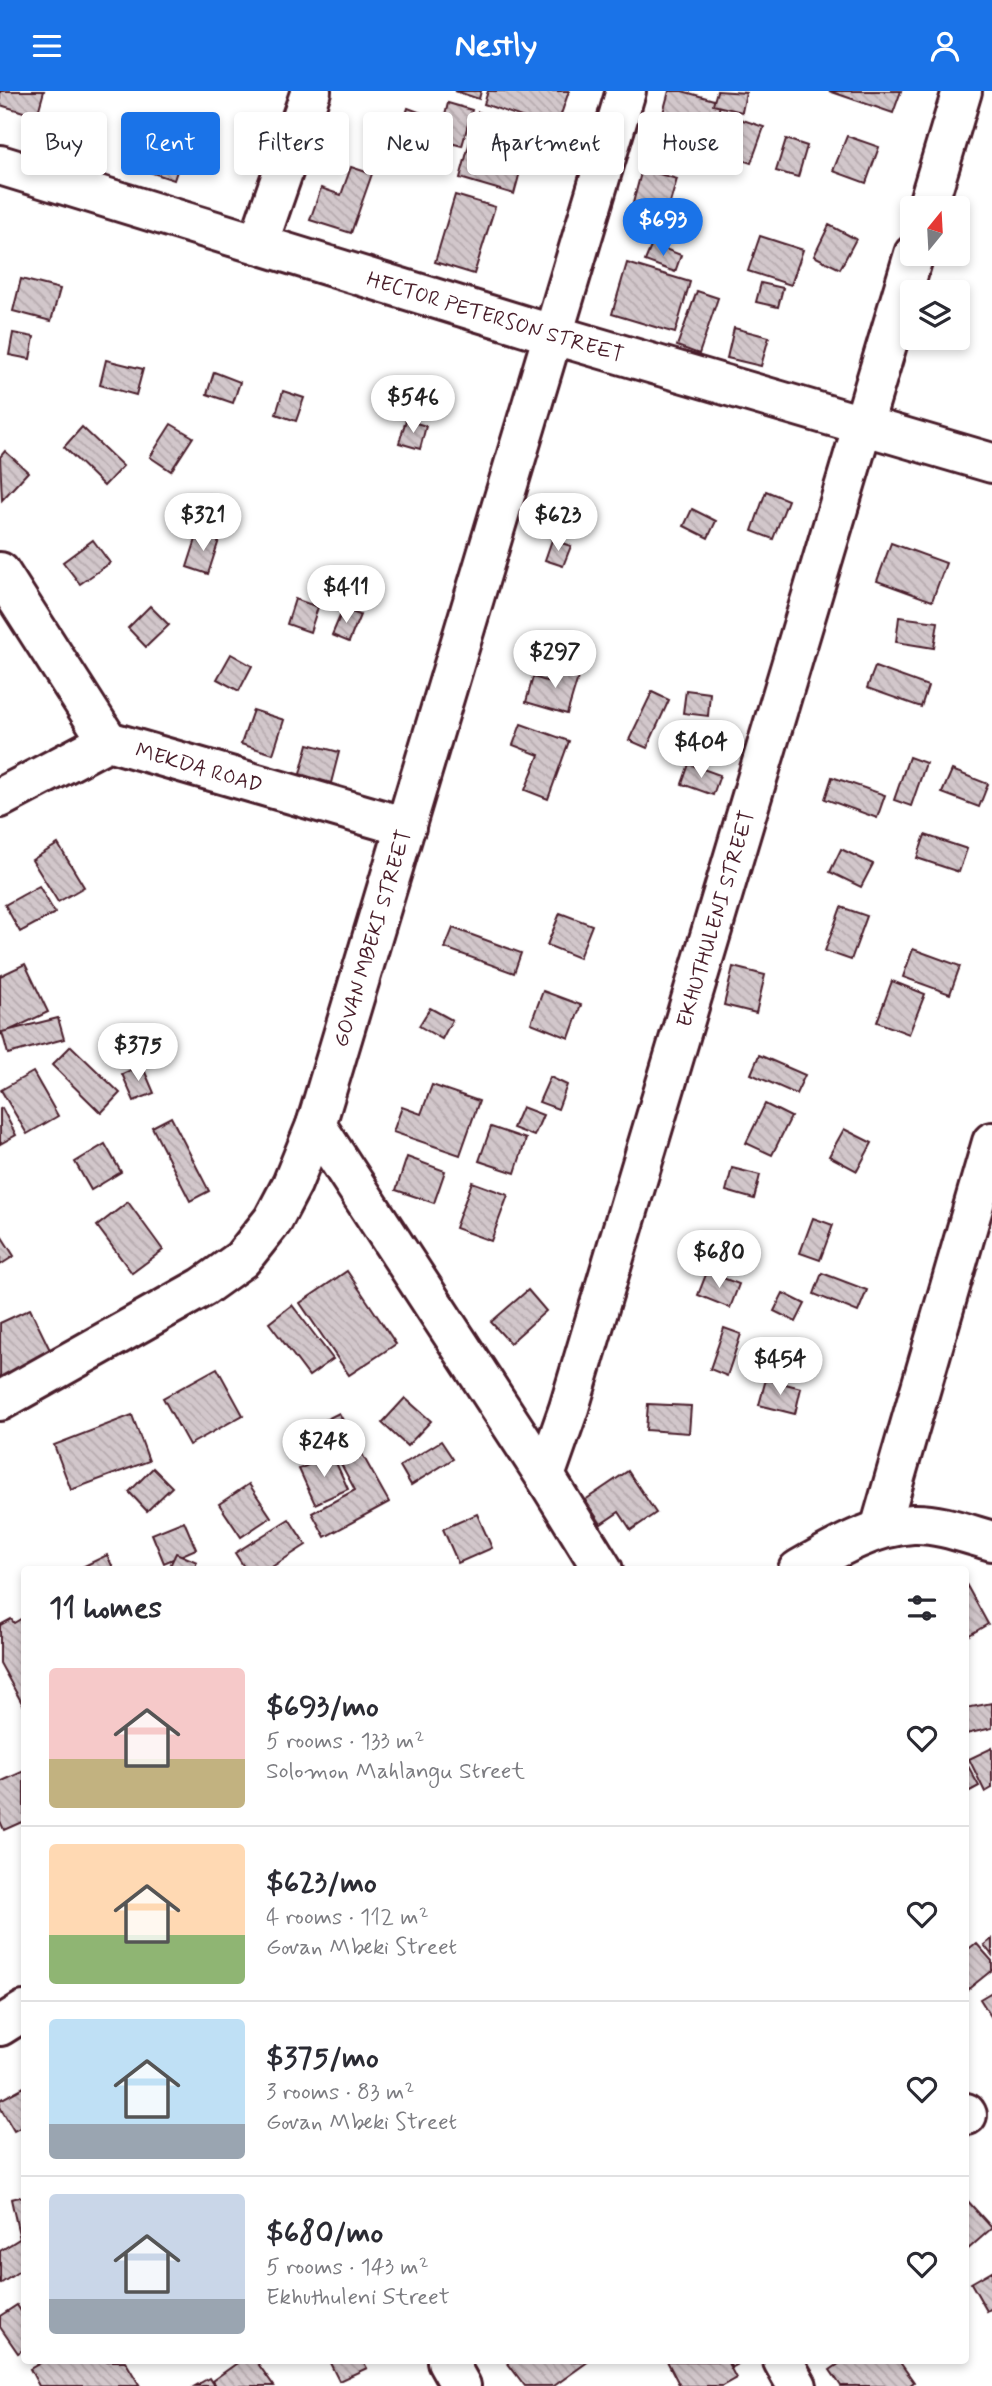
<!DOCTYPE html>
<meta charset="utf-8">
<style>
:root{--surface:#fff;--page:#f7f7f7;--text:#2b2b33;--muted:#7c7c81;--line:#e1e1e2;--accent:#1a73e8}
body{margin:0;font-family:Mynerve,sans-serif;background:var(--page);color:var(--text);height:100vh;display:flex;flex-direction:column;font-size:26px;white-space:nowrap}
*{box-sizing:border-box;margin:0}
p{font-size:23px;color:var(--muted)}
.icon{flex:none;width:38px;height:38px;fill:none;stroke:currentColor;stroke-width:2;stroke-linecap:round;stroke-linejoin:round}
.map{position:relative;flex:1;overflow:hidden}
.side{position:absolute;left:21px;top:1475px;width:948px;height:798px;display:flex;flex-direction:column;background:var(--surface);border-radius:7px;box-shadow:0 4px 10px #0003}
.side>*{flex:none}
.banner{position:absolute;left:21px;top:21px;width:950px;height:63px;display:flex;gap:14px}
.needle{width:46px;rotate:18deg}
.buttons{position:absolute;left:900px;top:105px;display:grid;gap:14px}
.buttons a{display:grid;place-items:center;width:70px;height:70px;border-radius:7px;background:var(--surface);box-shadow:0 4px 10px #0003;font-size:35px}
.price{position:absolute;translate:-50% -60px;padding:0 16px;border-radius:24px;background:#fff;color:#222;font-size:23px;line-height:46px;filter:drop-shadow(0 2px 4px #0008)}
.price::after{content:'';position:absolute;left:50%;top:42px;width:21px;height:16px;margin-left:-10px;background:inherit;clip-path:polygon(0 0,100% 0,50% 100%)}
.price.active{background:var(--accent);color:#fff}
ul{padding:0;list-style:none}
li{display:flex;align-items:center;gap:21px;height:175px;padding:0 28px}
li+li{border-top:2px solid var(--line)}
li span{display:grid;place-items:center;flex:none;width:196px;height:140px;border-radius:7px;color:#555}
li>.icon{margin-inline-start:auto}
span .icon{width:84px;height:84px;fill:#fffc;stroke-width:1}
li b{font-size:30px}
h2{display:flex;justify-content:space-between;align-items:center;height:84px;padding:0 28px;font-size:30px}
.tag{padding:0 24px;border-radius:7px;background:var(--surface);box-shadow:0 4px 10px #0003;font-size:24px;line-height:63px}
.tag.active{background:var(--accent);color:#fff}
header{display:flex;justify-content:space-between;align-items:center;height:91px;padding:0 28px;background:var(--accent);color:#fff;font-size:32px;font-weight:700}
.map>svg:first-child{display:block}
.building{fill:url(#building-back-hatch);stroke:#4a1f2b;stroke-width:2}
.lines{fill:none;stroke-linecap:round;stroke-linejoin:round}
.minor-casing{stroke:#4a1f2b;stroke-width:44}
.minor{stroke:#fff;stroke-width:38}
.labels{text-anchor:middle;stroke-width:5;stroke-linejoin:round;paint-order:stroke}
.street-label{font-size:21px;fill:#4a1f2b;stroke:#fff}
</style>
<header><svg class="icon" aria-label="menu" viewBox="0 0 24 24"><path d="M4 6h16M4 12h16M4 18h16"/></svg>Nestly<svg class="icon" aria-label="person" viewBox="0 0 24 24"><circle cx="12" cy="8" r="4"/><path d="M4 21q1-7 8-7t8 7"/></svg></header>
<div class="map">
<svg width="992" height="2295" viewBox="0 0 992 2295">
<defs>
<pattern id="building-back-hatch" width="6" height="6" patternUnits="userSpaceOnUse" patternTransform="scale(1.75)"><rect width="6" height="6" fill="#d2c7cb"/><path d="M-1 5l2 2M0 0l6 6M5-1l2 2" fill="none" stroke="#b6aaae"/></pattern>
</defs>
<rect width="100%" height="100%" fill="#fff"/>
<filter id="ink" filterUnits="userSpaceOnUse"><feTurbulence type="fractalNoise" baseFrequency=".0143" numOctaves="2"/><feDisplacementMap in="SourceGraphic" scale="14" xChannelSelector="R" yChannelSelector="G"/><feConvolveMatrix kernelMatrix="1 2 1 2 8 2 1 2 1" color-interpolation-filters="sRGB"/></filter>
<g filter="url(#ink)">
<g class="building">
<polygon points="0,0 44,0 37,25 0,14"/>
<polygon points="455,0 481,0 479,8"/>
<polygon points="488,0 569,0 556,38 484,13"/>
<polygon points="669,0 682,0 721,11 705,69 654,55"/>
<polygon points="717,0 746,2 742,21 713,14"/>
<polygon points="829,0 901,0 893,22"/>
<polygon points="448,12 472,19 462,55 439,49"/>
<polygon points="408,17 435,27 423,64 395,55"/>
<polygon points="478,21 532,37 514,103 460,87"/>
<polygon points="737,27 764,36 751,72 724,63"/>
<polygon points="163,42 187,50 174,89 150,81"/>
<polygon points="847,45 879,56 866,92 833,80"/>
<polygon points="786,48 807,55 798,86 776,80"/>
<polygon points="351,76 372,83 351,142 310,129 321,97 341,104"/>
<polygon points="642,78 677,88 667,122 633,112"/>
<polygon points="455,104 495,116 474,183 435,171"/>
<polygon points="829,134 856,148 840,178 814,165"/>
<polygon points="760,145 803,159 791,194 748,180"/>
<polygon points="652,153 681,164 675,181 645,170"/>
<polygon points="627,172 690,191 675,242 612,223"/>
<polygon points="21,188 60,198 51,230 13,220"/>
<polygon points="761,192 783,197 778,216 756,211"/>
<polygon points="697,200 718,207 699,263 677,255"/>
<polygon points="734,237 769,246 761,275 727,267"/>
<polygon points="13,242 34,246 30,268 9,264"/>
<polygon points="106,269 143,278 136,304 100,294"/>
<polygon points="214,281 240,291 233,312 207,303"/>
<polygon points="283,300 304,307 296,330 276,323"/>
<polygon points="406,329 426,335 420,358 399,352"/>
<polygon points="171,333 193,346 171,380 150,366"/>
<polygon points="82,336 123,375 104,395 64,356"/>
<polygon points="5,360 28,381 2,409 0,366"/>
<polygon points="766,400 788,409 773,448 752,440"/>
<polygon points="209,403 231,408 226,432 204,426"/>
<polygon points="692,418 716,430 708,447 684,435"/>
<polygon points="198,442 219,449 208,483 187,476"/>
<polygon points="93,449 110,472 80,493 63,471"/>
<polygon points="552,449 571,455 563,475 545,469"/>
<polygon points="891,452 946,472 932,510 877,490"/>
<polygon points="295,508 318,516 310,541 287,533"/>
<polygon points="150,515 169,534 146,556 128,537"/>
<polygon points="343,518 360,524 349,551 332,544"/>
<polygon points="899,526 938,531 934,557 896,551"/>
<polygon points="231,563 252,575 239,600 217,588"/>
<polygon points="558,573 580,580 567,623 526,611 533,586 553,592"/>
<polygon points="875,576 928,595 921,616 867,597"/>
<polygon points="686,599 710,602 708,625 683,622"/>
<polygon points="652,601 669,609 647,657 629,649"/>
<polygon points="253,619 284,629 273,663 241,653"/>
<polygon points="521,633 569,650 548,708 525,699 539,664 513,654"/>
<polygon points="308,653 339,661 331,692 300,683"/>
<polygon points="909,666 926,672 911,715 894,709"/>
<polygon points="689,673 720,684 713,704 682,693"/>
<polygon points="952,679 988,693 979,716 942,702"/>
<polygon points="832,686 885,704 877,727 825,708"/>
<polygon points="925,744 967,758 959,781 917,767"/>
<polygon points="58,753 84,796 58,811 32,769"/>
<polygon points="841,758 873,773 861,796 830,781"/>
<polygon points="39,795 55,822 20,841 5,814"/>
<polygon points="841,816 867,825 851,869 825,860"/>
<polygon points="560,822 592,834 579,867 547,854"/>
<polygon points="453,837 521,862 514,882 445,857"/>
<polygon points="913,858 960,875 950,903 903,886"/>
<polygon points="25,873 48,921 0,944 0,885"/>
<polygon points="733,876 765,884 756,922 724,914"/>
<polygon points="892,890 925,903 909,943 877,931"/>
<polygon points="543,900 581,914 569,947 531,932"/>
<polygon points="430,917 452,929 442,948 419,935"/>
<polygon points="58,927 64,948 8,963 2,941"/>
<polygon points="71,955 120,1002 101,1022 52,974"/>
<polygon points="759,964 805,984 796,1003 751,983"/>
<polygon points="142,974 154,1002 134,1010 122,983"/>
<polygon points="33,981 58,1025 27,1043 1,999"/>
<polygon points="550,986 567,994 558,1018 539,1011"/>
<polygon points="432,994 479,1010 460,1064 393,1041 402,1016 421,1023"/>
<polygon points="765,1013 791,1026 772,1064 746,1052"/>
<polygon points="522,1016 543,1024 534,1045 513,1037"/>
<polygon points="2,1017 16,1044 0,1053 0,1018"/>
<polygon points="171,1026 209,1100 190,1110 152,1036"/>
<polygon points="491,1036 526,1048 515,1082 479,1070"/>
<polygon points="844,1038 872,1052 857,1080 829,1065"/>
<polygon points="105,1053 121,1081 91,1099 75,1071"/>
<polygon points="407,1066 445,1080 434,1112 396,1099"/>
<polygon points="732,1077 760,1084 754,1108 726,1100"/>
<polygon points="472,1091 508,1104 491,1150 455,1137"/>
<polygon points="128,1111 163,1159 132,1182 97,1135"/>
<polygon points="813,1127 833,1134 820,1169 800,1162"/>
<polygon points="0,1143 14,1165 0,1174"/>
<polygon points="347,1180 396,1253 349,1284 300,1212"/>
<polygon points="707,1181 739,1193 730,1217 698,1204"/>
<polygon points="822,1182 867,1199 858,1221 814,1203"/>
<polygon points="528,1199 546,1220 510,1252 491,1231"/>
<polygon points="783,1202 805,1213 796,1231 774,1220"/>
<polygon points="292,1214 333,1268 309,1285 269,1232"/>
<polygon points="30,1218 54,1267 0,1292 0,1232"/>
<polygon points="724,1237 741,1243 727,1285 710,1278"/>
<polygon points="217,1277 243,1324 189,1354 163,1307"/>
<polygon points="766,1288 801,1297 795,1323 759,1314"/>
<polygon points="405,1307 431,1330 407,1355 382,1332"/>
<polygon points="648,1313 691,1315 689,1342 646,1339"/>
<polygon points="339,1322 389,1411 325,1446 312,1422 355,1399 319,1332"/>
<polygon points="132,1324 149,1370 71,1399 54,1354"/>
<polygon points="441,1350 453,1368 411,1394 400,1375"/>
<polygon points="332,1363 348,1398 315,1413 299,1378"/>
<polygon points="153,1377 172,1396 147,1420 129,1401"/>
<polygon points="628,1380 656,1422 631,1439 619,1421 601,1433 585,1409"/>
<polygon points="249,1393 271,1426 241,1446 219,1413"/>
<polygon points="477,1423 492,1457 458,1472 443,1438"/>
<polygon points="289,1428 306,1454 267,1479 246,1479 235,1462"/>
<polygon points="184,1430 196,1458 164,1472 152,1443"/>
<polygon points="176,1462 197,1471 193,1479 168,1479"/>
<polygon points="107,1464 114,1479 76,1479"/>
<polygon points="966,1493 988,1533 966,1546"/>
<polygon points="24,1526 24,1614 23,1614 0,1572 0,1534 11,1528 14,1532"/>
<polygon points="992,1612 992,1637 966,1643 966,1617"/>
<polygon points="992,1657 992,1697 985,1701 969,1668"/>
<polygon points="968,1675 979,1695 966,1702 966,1676"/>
<polygon points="24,1680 24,1730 4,1739 0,1730 0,1691"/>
<polygon points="992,1848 992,1864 984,1854"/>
<polygon points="976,1852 992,1870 992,1879 966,1900 966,1860"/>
<polygon points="992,1901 992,1927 980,1908"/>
<polygon points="24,1996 24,2035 14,2040 0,2016 0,2009"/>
<polygon points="24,2105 24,2156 22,2157 11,2108"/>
<polygon points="966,2108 992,2137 966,2160"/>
<polygon points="21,2147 24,2152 24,2177 0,2193 0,2160"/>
<polygon points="992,2180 992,2217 987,2220 971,2192"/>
<polygon points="17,2214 24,2225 24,2258 18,2262 0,2236 0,2225"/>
<polygon points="44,2270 125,2270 140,2295 39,2295 30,2278"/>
<polygon points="240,2270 256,2270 274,2295 216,2295 212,2290"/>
<polygon points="329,2270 363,2270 367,2277 339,2290"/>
<polygon points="506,2270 589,2270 554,2295 525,2295"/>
<polygon points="667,2270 727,2270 736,2287 722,2295 680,2295"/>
<polygon points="728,2270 743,2270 732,2276"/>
<polygon points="843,2270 899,2270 914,2291 909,2295 841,2295 830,2279"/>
<polygon points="209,2287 214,2295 195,2295"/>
</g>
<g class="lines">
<g class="minor-casing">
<g id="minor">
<path id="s1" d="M0,74l551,169 441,129"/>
<polyline points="927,117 962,0"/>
<polyline points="258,153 311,0"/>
<polyline points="0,481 108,650"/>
<path id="s2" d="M0,707l108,-57 298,86"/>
<polyline points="316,1034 545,1385 603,1479"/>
<path id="s3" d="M0,1310l203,-114 39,-28 31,-39 19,-36 24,-59 310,-1034"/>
<path id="s4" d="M545,1385l24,-68 345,-1154"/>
<polyline points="880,1438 992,1051"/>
<path d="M798,1479c35,-20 74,-44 115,-46 26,-1 54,10 79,17"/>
<polyline points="0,1935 24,1920"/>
<polyline points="966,2022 967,2024"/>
<polyline points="447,2270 461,2295"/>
<polyline points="783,2270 797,2295"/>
</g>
</g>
<use href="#minor" class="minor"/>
</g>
</g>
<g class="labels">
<g class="street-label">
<text dy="7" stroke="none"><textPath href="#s1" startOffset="518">HECTOR PETERSON STREET</textPath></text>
<text dy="7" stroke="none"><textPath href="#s2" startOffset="217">MEKDA ROAD</textPath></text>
<text dy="7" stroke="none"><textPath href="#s4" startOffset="583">EKHUTHULENI STREET</textPath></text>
<text dy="7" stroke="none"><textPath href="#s3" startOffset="630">GOVAN MBEKI STREET</textPath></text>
</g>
</g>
</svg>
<div class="buttons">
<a><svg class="needle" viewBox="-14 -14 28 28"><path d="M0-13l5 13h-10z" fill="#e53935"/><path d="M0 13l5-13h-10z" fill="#7c7c81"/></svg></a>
<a><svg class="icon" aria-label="layers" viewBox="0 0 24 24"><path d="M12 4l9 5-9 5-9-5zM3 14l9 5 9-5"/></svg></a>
</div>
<b class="price active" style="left:663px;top:167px">$693</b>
<b class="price" style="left:413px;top:344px">$546</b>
<b class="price" style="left:203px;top:462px">$321</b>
<b class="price" style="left:558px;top:462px">$623</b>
<b class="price" style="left:346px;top:534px">$411</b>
<b class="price" style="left:555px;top:599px">$297</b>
<b class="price" style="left:701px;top:689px">$404</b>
<b class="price" style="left:138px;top:992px">$375</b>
<b class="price" style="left:719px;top:1199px">$680</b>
<b class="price" style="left:780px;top:1306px">$454</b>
<b class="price" style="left:324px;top:1388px">$248</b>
<div class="banner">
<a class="tag">Buy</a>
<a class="tag active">Rent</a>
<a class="tag">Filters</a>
<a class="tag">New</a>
<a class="tag">Apartment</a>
<a class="tag">House</a>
</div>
<section class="side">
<h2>11 homes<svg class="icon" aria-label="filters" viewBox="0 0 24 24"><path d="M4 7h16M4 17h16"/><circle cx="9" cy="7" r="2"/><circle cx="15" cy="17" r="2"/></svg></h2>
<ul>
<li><span style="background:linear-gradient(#f6c9c9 65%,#c2b280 0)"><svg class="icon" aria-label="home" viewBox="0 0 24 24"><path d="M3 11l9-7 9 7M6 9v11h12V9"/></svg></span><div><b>$693/mo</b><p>5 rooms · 133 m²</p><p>Solomon Mahlangu Street</p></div><svg class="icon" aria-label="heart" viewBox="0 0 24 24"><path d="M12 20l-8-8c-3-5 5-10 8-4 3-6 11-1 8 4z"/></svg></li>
<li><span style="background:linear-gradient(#ffd9b3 65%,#8fb573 0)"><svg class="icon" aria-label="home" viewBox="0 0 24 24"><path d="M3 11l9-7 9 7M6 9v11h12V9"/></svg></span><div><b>$623/mo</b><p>4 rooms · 112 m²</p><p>Govan Mbeki Street</p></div><svg class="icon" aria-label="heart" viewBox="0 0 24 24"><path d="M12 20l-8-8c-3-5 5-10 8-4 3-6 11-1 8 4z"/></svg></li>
<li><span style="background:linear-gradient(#bfe0f5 75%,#9aa5b1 0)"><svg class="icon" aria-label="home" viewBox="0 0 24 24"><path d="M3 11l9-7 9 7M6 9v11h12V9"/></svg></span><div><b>$375/mo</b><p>3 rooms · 83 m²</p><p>Govan Mbeki Street</p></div><svg class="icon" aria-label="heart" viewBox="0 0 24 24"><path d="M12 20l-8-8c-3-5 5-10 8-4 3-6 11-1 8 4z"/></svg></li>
<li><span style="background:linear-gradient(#c9d6e8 75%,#9aa5b1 0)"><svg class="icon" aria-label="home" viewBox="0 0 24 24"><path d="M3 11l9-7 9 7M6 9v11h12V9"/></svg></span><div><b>$680/mo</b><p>5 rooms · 143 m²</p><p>Ekhuthuleni Street</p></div><svg class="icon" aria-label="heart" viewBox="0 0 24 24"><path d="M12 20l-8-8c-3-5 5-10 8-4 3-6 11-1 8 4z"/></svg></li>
</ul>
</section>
</div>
